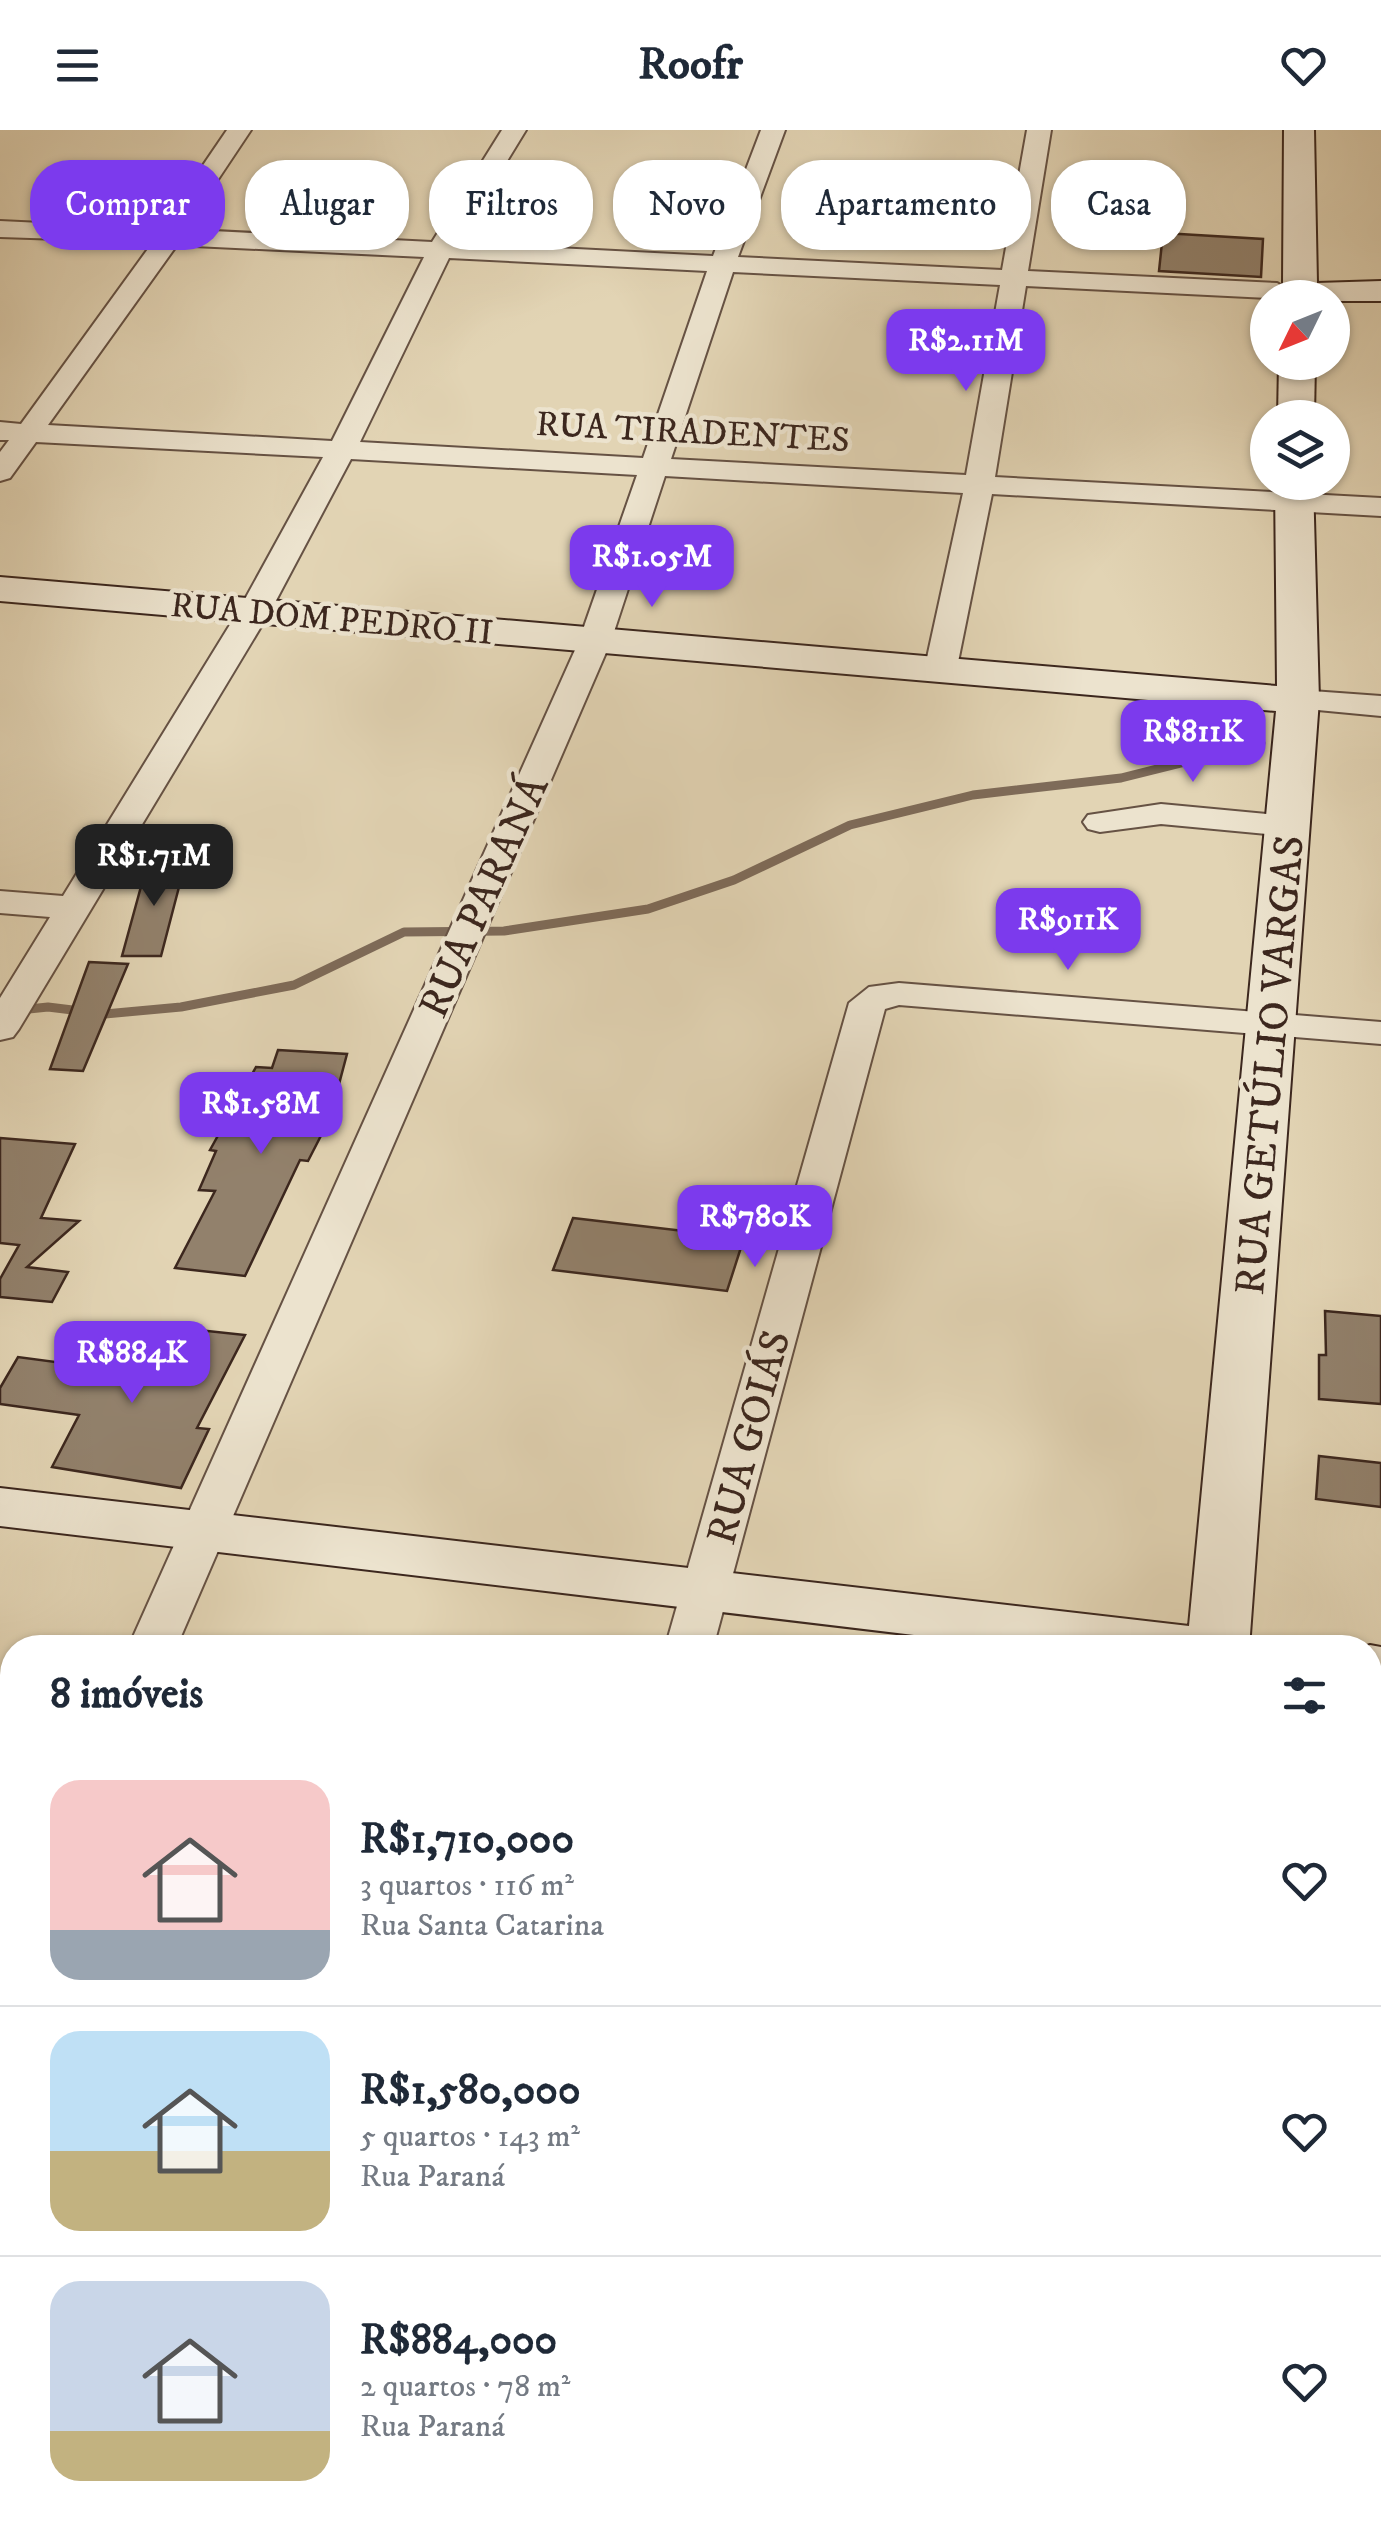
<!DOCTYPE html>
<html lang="pt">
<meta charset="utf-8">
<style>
:root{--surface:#fff;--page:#f2f2f3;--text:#1f2937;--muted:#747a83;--line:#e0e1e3;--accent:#7c3aed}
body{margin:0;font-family:"IM FELL DW Pica",serif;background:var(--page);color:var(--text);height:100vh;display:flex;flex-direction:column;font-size:38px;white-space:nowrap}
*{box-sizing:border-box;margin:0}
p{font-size:32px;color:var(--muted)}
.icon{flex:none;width:55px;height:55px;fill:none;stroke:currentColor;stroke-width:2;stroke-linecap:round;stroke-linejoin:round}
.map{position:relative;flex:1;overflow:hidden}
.sheet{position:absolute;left:0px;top:1505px;width:1382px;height:890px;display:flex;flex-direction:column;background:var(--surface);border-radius:40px 40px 0 0;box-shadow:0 2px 8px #0004}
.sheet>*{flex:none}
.banner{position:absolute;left:30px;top:30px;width:1322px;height:90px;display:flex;gap:20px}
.needle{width:65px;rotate:227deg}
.controls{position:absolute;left:1250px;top:150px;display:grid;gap:20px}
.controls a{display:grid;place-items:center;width:100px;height:100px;border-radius:50%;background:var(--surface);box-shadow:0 2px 8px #0004;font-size:50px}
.price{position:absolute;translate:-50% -85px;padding:0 22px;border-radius:20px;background:var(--accent);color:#fff;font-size:32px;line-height:65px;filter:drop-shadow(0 2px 5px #0008)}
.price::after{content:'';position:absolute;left:50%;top:60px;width:30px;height:22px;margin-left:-15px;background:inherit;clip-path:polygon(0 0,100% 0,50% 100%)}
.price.active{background:#222;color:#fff}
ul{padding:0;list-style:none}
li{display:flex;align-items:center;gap:30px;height:250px;padding:0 50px}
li+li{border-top:2px solid var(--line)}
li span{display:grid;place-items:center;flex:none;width:280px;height:200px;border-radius:30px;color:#555}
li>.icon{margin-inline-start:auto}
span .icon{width:120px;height:120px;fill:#fffc;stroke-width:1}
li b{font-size:42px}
h2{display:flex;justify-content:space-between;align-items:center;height:120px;padding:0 50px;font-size:42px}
.chip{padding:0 35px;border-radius:40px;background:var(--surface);box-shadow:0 2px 8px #0004;font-size:35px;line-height:90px}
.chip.active{background:var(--accent);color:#fff}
header{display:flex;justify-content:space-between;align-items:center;height:130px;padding:0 50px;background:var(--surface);font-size:45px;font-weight:700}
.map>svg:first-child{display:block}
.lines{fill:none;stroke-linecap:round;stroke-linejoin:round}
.stream{stroke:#7e6b59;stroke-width:9}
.building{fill:#92816c;stroke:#3c271e;stroke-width:2.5}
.street-casing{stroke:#665244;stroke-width:4}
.secondary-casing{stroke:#3c271e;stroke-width:4}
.street{fill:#ece3ce;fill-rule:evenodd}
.secondary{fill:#ece3ce;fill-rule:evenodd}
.labels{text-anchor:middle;stroke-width:9;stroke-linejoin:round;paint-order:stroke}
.far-street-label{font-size:35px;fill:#3c271e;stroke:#ece3ce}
.street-label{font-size:42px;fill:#3c271e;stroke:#ece3ce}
</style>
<header><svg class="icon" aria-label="menu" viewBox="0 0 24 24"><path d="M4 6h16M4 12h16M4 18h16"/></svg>Roofr<svg class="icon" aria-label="heart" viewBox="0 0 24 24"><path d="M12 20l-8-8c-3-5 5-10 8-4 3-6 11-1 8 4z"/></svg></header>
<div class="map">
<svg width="1381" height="2395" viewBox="0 0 1381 2395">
<rect width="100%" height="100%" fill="#e2d4b4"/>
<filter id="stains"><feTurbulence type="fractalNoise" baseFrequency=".002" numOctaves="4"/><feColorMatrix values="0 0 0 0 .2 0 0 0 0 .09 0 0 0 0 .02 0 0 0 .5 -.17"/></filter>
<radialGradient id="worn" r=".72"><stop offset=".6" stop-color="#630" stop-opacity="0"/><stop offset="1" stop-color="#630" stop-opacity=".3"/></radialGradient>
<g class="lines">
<polyline class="stream" points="0,882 48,877 105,884 181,877 294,855 404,802 504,801 648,779 734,750 850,695 973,665 1121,648 1261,613"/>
</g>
<g class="building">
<polygon points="1163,103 1263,109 1261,147 1159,141"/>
<polygon points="148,731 185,734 161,826 122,826"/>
<polygon points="89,832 128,834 83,941 50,939"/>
<polygon points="278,920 347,924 330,988 308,1031 300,1030 245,1146 175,1138 215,1061 199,1060 216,1021 210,1020 256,937 272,938"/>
<polygon points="0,1008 75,1014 41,1088 79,1091 27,1137 68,1142 52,1172 0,1167 0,1149 19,1115 0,1113"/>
<polygon points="573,1088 744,1108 727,1161 553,1140"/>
<polygon points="1325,1181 1381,1186 1381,1274 1319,1269 1319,1225 1326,1225"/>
<polygon points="161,1196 245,1205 197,1298 209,1299 181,1358 52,1337 79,1285 0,1274 0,1258 18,1227 138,1243"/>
<polygon points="1319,1326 1381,1333 1381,1377 1316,1369"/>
</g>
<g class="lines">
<g class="street-casing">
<g id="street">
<polygon points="227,0 251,0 183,102 165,102 161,97"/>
<path d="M502,0h24l-69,113 256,13 48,-126h24l-47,127 264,13 25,-140h24l-23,141 249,12 13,8 -4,6 -18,1 -242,-12 -31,191 386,21v18l-389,-22 -35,173 -16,10 -16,-10 38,-174 -298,-17 -54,165 -435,1007h-48l451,-1007 58,-166 -286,-16 -80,151 -252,419 -6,8 -13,3v-42l50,-81 -50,-4v-22l63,5 176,-286 84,-153 -287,-15 -26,36 -10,3v-29l9,-12h-9v-18l21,2 132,-182 -153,-5v-16l146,7 9,3 1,8 17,1 4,5 -129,180 284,16 92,-184 -230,-11 -13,-8 13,-8 238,12zM449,128l258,13 -64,187 -283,-16zM733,142l267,13 -34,190 -295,-16z"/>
<polygon points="1298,560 1381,566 1381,586 1286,577 1282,570 1286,563"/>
<polygon points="1161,674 1288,686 1300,689 1305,696 1300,703 1288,706 1161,694 1100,702 1088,699 1083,692 1088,685"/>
<polygon points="899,853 1381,892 1381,914 899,875 885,879 713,1518 665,1518 849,873 869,857"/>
<polygon points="12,1824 12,1890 0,1894 0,1828"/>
<polygon points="0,2365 12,2367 12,2382 46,2382 52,2395 0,2395"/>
<polygon points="421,2382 482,2382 480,2395 418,2395"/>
</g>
</g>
<g class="secondary-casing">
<g id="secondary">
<polygon points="1284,0 1314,0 1317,153 1381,151 1381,171 1332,171 1332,168 1315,168 1310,161 1288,160 1283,153"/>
<polygon points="1279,232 1315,232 1314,288 1278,288"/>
<polygon points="1275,352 1313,352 1319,570 1249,1518 1023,1518 0,1396 0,1358 1189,1496 1276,581 0,471 0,447 1277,556"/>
<polygon points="1370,1515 1381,1517 1381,1559 1370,1557 1370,1518 1361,1518"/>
<polygon points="1102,2382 1182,2382 1181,2395 1101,2395"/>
</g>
</g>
<use href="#street" class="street"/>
<use href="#secondary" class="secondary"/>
</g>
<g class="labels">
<g class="far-street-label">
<text transform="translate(693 301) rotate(3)" y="12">RUA TIRADENTES</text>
<text transform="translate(332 488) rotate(5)" y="12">RUA DOM PEDRO II</text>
</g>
<g class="street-label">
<text transform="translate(482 766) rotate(-66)" y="15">RUA PARANÁ</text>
<text transform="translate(1268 935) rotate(-85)" y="15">RUA GETÚLIO VARGAS</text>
<text transform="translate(747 1307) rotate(-75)" y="15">RUA GOIÁS</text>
</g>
</g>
<rect width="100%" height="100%" filter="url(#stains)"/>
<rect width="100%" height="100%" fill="url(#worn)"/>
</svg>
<div class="controls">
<a><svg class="needle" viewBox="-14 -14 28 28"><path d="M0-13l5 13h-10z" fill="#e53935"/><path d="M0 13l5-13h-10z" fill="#747a83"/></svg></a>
<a><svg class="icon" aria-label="layers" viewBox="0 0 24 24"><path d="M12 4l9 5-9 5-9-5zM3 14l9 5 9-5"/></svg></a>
</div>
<b class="price" style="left:966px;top:264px">R$2.11M</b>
<b class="price" style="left:652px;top:480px">R$1.05M</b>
<b class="price" style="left:1193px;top:655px">R$811K</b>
<b class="price active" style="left:154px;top:779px">R$1.71M</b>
<b class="price" style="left:1068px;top:843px">R$911K</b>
<b class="price" style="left:261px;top:1027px">R$1.58M</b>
<b class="price" style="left:755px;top:1140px">R$780K</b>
<b class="price" style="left:132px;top:1276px">R$884K</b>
<div class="banner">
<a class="chip active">Comprar</a>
<a class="chip">Alugar</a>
<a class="chip">Filtros</a>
<a class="chip">Novo</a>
<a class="chip">Apartamento</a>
<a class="chip">Casa</a>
</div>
<section class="sheet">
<h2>8 imóveis<svg class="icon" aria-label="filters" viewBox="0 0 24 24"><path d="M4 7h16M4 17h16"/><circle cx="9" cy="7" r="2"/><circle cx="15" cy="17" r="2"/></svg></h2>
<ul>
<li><span style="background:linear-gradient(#f6c9c9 75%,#9aa5b1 0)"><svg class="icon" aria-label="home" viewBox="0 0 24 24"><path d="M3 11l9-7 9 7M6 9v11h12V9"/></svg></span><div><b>R$1,710,000</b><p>3 quartos · 116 m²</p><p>Rua Santa Catarina</p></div><svg class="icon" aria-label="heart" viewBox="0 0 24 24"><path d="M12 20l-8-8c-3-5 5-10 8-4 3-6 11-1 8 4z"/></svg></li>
<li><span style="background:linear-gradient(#bfe0f5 60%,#c2b280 0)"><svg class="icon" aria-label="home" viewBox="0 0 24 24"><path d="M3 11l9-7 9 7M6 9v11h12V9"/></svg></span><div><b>R$1,580,000</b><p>5 quartos · 143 m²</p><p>Rua Paraná</p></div><svg class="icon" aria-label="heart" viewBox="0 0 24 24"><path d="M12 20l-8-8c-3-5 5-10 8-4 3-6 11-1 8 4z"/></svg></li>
<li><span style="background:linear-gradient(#c9d6e8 75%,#c2b280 0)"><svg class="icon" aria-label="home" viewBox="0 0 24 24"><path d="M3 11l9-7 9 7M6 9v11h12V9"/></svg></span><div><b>R$884,000</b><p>2 quartos · 78 m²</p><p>Rua Paraná</p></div><svg class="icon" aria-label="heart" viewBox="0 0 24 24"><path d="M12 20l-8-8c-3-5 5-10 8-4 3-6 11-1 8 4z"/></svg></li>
</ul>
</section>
</div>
